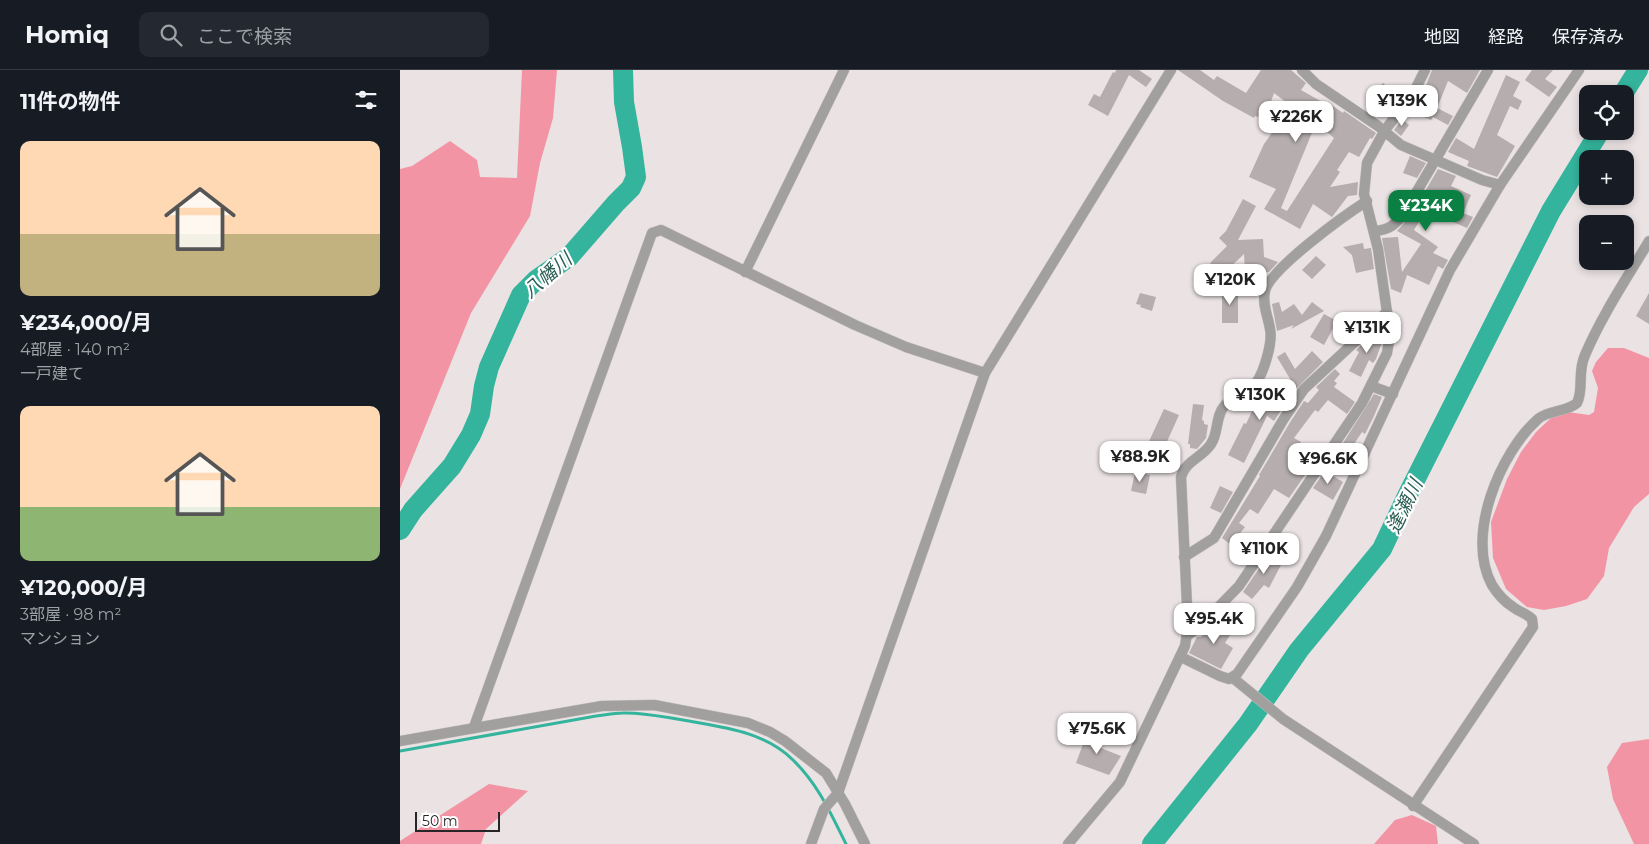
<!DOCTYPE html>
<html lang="ja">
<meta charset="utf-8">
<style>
:root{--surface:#171b24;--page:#242831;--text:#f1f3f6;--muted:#9ea1a6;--line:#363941;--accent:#0b8043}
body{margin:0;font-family:Montserrat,"Noto Sans JP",sans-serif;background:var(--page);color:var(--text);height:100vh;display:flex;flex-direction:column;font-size:19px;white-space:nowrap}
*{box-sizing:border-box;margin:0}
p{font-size:16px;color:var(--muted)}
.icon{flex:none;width:28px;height:28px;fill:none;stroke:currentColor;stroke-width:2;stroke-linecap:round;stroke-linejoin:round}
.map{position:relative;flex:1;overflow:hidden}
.sheet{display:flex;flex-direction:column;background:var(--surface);width:400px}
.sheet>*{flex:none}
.tools{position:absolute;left:1179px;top:15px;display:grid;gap:10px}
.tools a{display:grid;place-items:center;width:55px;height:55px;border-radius:10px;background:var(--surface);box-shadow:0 2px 8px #0003;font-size:25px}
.scale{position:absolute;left:15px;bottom:12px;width:85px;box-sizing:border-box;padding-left:5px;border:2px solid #282526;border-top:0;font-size:14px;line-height:18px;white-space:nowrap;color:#282526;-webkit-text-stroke:4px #fff;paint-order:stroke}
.price{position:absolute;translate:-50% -42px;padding:0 11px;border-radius:10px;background:#fff;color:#222;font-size:16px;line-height:32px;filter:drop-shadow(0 1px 2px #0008)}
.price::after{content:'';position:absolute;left:50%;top:30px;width:15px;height:11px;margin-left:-8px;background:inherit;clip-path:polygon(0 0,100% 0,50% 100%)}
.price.current{background:var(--accent);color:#fff}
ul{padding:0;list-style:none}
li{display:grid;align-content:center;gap:10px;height:265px;padding:0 20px}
li span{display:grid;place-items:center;height:155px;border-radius:10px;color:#555}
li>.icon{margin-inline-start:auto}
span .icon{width:90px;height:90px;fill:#fffc;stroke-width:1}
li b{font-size:21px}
h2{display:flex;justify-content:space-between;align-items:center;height:60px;padding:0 20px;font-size:21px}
header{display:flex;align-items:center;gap:30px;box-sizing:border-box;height:70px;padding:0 25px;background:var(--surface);border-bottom:1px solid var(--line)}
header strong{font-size:24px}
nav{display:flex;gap:28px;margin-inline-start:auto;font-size:18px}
.search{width:350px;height:45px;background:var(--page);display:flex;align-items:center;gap:12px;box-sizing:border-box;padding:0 18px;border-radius:10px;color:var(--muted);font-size:19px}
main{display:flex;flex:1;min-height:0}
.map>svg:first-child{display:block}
.forest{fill:#f294a4}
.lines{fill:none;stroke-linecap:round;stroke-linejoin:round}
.stream{stroke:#34b49c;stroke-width:3}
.river{stroke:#34b49c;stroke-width:20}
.building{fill:#b5adae;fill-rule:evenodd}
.street-casing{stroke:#c7c0c1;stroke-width:11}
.street{stroke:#a29f9f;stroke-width:10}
.labels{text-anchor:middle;stroke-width:4.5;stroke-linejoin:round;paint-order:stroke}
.water-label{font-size:19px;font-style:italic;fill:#2d5f54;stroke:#fff}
</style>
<header>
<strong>Homiq</strong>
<div class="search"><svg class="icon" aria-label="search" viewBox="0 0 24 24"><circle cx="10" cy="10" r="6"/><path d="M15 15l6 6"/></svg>ここで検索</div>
<nav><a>地図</a><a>経路</a><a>保存済み</a></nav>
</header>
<main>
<section class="sheet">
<h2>11件の物件<svg class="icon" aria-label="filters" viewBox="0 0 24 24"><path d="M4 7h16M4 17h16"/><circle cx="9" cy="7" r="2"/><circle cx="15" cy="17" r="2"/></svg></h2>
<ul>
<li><span style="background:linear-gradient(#ffd9b3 60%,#c2b280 0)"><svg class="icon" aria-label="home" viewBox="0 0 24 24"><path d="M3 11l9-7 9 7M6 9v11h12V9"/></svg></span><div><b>¥234,000/月</b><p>4部屋 · 140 m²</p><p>一戸建て</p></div></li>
<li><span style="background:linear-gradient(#ffd9b3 65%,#8fb573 0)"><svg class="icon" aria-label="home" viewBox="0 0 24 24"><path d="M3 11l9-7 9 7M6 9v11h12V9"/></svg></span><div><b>¥120,000/月</b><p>3部屋 · 98 m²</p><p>マンション</p></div></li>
</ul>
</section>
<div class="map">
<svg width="1249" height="774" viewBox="0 0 1249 774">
<rect width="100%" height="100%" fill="#eae2e3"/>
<g class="forest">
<polygon points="122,0 157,0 153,48 140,93 130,146 71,243 0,419 0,99 12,96 50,71 77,90 80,107 117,108"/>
<polygon points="1208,278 1224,278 1249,288 1249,424 1234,437 1209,478 1204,506 1187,529 1166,536 1144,540 1127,537 1106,519 1093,488 1091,452 1107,409 1121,382 1136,362 1151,348 1168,342 1189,345 1194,342 1198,318 1192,301 1196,292"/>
<polygon points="1249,669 1249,774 1234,774 1213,729 1207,697 1222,673"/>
<polygon points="89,714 128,721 86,759 81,774 0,774 0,771"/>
<polygon points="1012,745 1036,756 1038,774 974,774 995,750"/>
</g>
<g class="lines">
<path class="stream" d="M0,681l196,-35c9,-1 18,-3 26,-3 21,-1 41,4 61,7 38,7 81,11 110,40 25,24 38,54 53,84"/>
<g class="river">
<polyline points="1223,24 1238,0"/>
<polyline points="0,460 13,440 52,396 71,365 80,344 84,316 89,297 121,225 136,210 169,187 216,133 231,118 236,107 232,77 224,32 223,0"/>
<polyline points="752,774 848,654 899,580 982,479 1008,424 1151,141 1200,61"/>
</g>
</g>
<g class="building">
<polygon points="716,0 739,0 752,9 746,17 729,5 708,46 688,35 694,24 700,27 713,2 715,3"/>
<path d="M778,0h22l14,10 3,-4 29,17 15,-23h30l15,13 -5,7 28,16 1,-2 13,9 1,-2 32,22 -4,6 -2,-1 -11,19 -10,-5 -12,18 3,2 -10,15 28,-5 -1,13 -9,1 -16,21 -19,-13 -13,25 -36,-20 12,-20 -27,-12 15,-33 27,-38 -17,-13 -9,26 -10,-3 -1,2 -31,-17zM916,53l18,15 -47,73 -6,-3z"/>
<polygon points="1032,0 1080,0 1067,23 1048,11 1037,38 1053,46 1048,55 1033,47 1031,50 1024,47 1032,27 1016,47 1014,46"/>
<polygon points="1132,0 1153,0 1145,9 1157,17 1149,27 1125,10"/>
<polygon points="1106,5 1120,12 1113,26 1122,31 1118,40 1110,36 1097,65 1115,76 1097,107 1067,96 1069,91 1048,82 1056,68 1074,79"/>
<polygon points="983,13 993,22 981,36 970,27"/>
<polygon points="1002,49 1009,55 1001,66 994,60"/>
<polygon points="1010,86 1026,93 1017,108 1003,103"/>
<polygon points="1038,99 1056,106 1051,116 1071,125 1063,143 1073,147 1067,158 1026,140 1014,160 1038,177 1033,183 1048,190 1043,199 1038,196 1029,215 1007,205 1001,223 991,219 982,168 998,167 1002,202 1021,174 997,161 1012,144"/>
<polygon points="843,129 856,136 838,170 863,169 864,187 878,192 869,202 845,201 844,184 821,206 810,193 827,176 819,168 826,161"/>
<polygon points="963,173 964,179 971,178 974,199 956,203 952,185 943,177"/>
<polygon points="916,186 926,195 912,209 902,200"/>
<rect x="822" y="220" width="16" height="33"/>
<polygon points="740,223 756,227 752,241 740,237 741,235 736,234"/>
<polygon points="1249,223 1249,254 1236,246"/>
<polygon points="879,232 882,242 894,234 902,245 912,232 924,241 891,259 894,255 877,261 872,234"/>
<polygon points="924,244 937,251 924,275 910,267"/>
<polygon points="981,257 982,264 978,269 982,272 976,289 973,293 969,290 961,307 949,301 959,282 956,280"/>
<polygon points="912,281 923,292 896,319 877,287 885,282 895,299"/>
<polygon points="935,299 940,304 934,311 937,313 934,317 955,332 947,344 928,330 918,342 915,340 894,368 901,372 899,376 905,380 894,398 905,405 889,428 874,419 858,444 850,439 839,453 845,457 831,475 822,468 860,406 859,405 889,354 904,331 908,333 919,320 916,317"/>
<polygon points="876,311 894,321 874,351 867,346 844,393 828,385 844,353 846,354 852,341 856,344"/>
<polygon points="974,324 982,327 974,346 965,364 962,362 946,386 938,381"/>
<polygon points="793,334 804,335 802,350 804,351 804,354 808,355 806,368 797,379 790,378 790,374 788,374"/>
<polygon points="764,339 779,345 760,387 745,380"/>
<polygon points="925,401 943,412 933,430 913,418"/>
<polygon points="735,402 750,405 746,424 731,421"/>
<polygon points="820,416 833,422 821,443 810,438"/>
<polygon points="871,481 884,489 869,518 864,515 852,529 843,522"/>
<polygon points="817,548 830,556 828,560 832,562 825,573 833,578 821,599 789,583 797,567 801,567"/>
<polygon points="689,658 701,663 696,676 721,686 709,705 676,693"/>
</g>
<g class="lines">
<g class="street-casing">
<g id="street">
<polyline points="902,0 916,14 978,56 1001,75 1082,110 1100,115"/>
<path d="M974,161c17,-1 23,-8 32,-21l82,-140"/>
<polyline points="345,202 444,0"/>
<polyline points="971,316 993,324"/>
<polyline points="784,487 814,468 883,350 904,319 987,242"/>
<polyline points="788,565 799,557 839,516 962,333 987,283 989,271 987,242 978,179 964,124 967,93 985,60 1013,24 1025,0"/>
<polyline points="781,587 820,606 829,609 837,604 897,517 926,466 1050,200 1100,115 1179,0"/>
<polyline points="833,608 883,649 1074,774"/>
<polyline points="74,657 252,163 261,160 455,255 506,277 585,303"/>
<polyline points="0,671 202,636 254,635 348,653 370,662 385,671 426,703 445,734 465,774"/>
<path d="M1013,736l120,-179 -1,-8c-6,-6 -13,-7 -19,-12 -8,-5 -16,-14 -21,-22 -27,-49 8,-132 46,-166 10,-9 29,-7 39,-16 7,-13 0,-31 8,-48 17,-40 42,-77 64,-114"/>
<polyline points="411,774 424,739 438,723 585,303 771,0"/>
<path d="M668,774l52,-62 65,-136 3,-19 -7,-150c5,-17 21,-19 30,-33 8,-12 4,-28 14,-39 9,-9 24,-11 31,-22 8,-11 17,-41 14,-54 -2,-13 -8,-24 -5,-38 5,-22 80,-76 102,-90"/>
</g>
</g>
<use href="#street" class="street"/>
</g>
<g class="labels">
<g class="water-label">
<text transform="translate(147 205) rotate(-41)" y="7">八幡川</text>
<text transform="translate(1004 436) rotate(-64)" y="7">逢瀬川</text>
</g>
</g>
</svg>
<div class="tools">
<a><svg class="icon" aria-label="locate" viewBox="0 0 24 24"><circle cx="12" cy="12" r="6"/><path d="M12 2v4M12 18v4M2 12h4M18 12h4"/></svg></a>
<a>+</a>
<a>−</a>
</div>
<div class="scale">50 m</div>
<b class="price" style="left:1002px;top:57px">¥139K</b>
<b class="price" style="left:896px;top:73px">¥226K</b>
<b class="price current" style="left:1026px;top:162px">¥234K</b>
<b class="price" style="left:830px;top:236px">¥120K</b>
<b class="price" style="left:967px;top:284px">¥131K</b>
<b class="price" style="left:860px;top:351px">¥130K</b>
<b class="price" style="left:740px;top:413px">¥88.9K</b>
<b class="price" style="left:928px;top:415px">¥96.6K</b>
<b class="price" style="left:864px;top:505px">¥110K</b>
<b class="price" style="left:814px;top:575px">¥95.4K</b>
<b class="price" style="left:697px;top:685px">¥75.6K</b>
</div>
</main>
